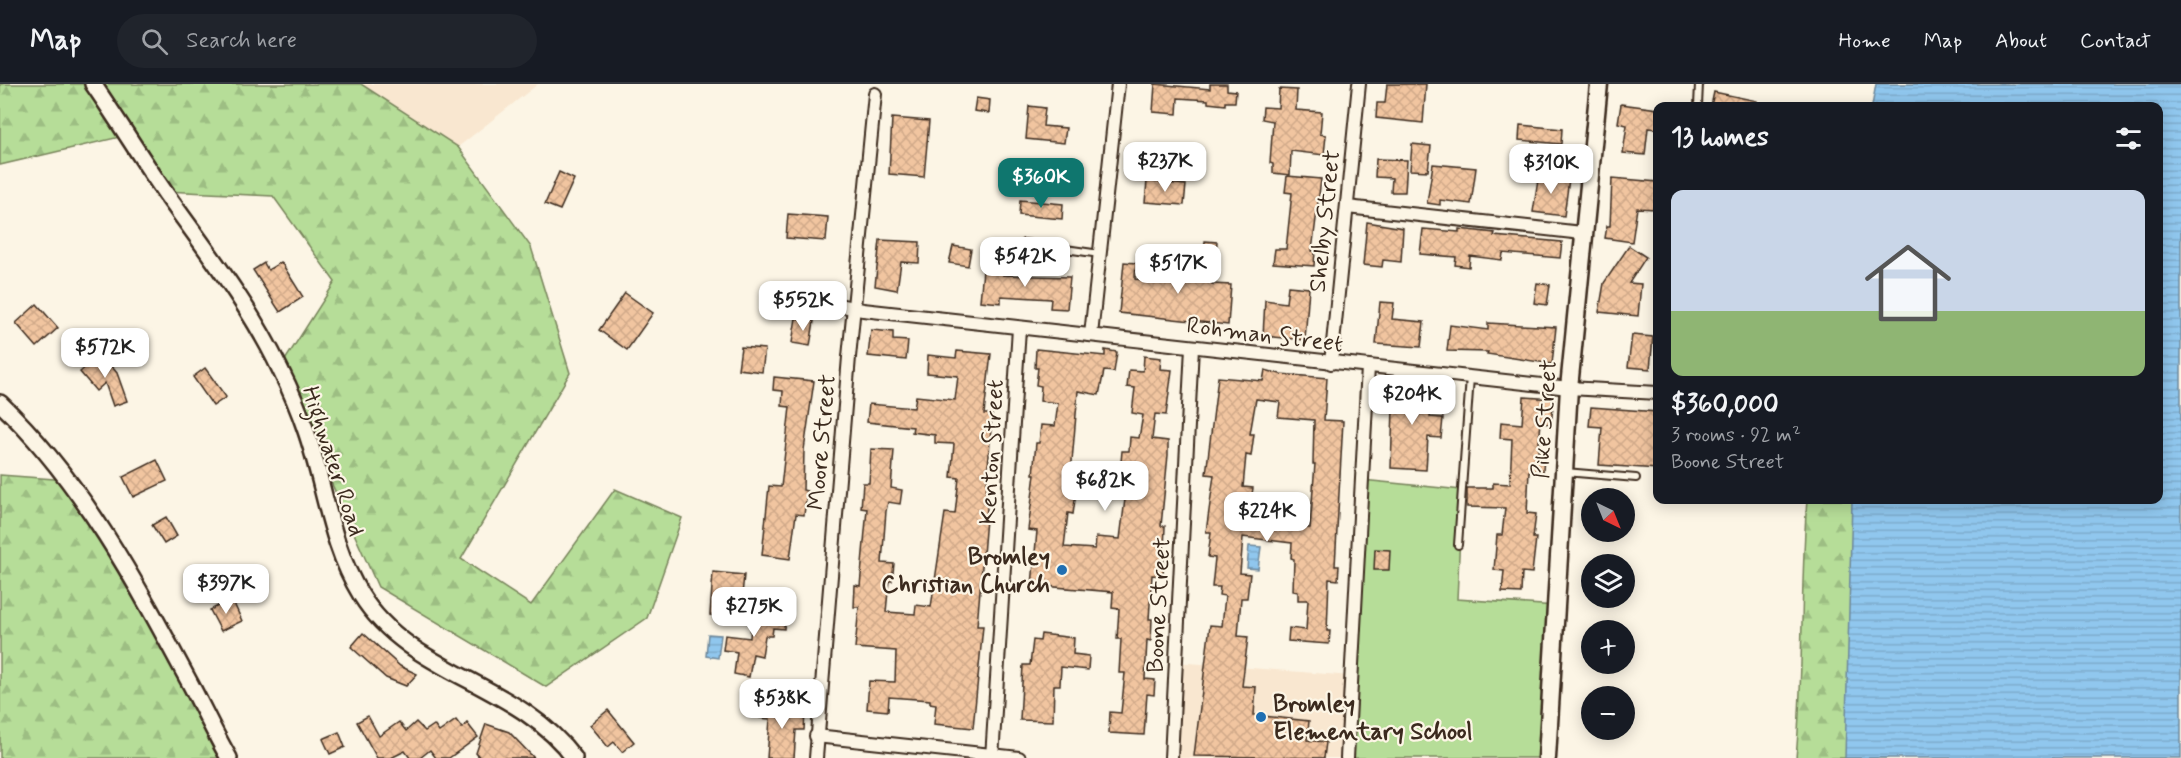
<!DOCTYPE html>
<meta charset="utf-8">
<style>
:root{--surface:#171b24;--page:#20242c;--text:#f1f3f6;--muted:#9ea1a6;--line:#363941;--accent:#0f766e}
body{margin:0;font-family:Mynerve,sans-serif;background:var(--page);color:var(--text);height:100vh;display:flex;flex-direction:column;font-size:22px;white-space:nowrap}
*{box-sizing:border-box;margin:0}
p{font-size:20px;color:var(--muted)}
.icon{flex:none;width:33px;height:33px;fill:none;stroke:currentColor;stroke-width:2;stroke-linecap:round;stroke-linejoin:round}
.map{position:relative;flex:1;overflow:hidden}
.details{position:absolute;left:1653px;top:18px;width:510px;height:402px;display:flex;flex-direction:column;background:var(--surface);border-radius:12px;box-shadow:0 3px 15px #0003}
.details>*{flex:none}
.needle{width:39px;rotate:137deg}
.controls{position:absolute;left:1581px;top:404px;display:grid;gap:12px}
.controls a{display:grid;place-items:center;width:54px;height:54px;border-radius:50%;background:var(--surface);box-shadow:0 3px 15px #0003;font-size:30px}
.price{position:absolute;translate:-50% -51px;padding:0 14px;border-radius:12px;background:#fff;color:#222;font-size:20px;line-height:39px;filter:drop-shadow(0 2px 3px #0008)}
.price::after{content:'';position:absolute;left:50%;top:36px;width:18px;height:14px;margin-left:-9px;background:inherit;clip-path:polygon(0 0,100% 0,50% 100%)}
.price.current{background:var(--accent);color:#fff}
ul{padding:0;list-style:none}
li{display:grid;align-content:center;gap:12px;height:318px;padding:0 18px}
li span{display:grid;place-items:center;height:186px;border-radius:12px;color:#555}
li>.icon{margin-inline-start:auto}
span .icon{width:108px;height:108px;fill:#fffc;stroke-width:1}
li b{font-size:26px}
h2{display:flex;justify-content:space-between;align-items:center;height:72px;padding:0 18px;font-size:26px}
header{display:flex;align-items:center;gap:36px;box-sizing:border-box;height:84px;padding:0 30px;background:var(--surface);border-bottom:2px solid var(--line)}
header strong{font-size:28px}
nav{display:flex;gap:33px;margin-inline-start:auto;font-size:21px}
.search{width:420px;height:54px;background:var(--page);display:flex;align-items:center;gap:15px;box-sizing:border-box;padding:0 21px;border-radius:33px;color:var(--muted);font-size:22px}
.map>svg:first-child{display:block}
.built{fill:#f9e7d0}
.green{fill:#b6dd98;stroke:#78845b;stroke-width:1.5}
.forest{fill:url(#forest-firs);stroke:#78845b;stroke-width:1.5}
.water{fill:url(#water-rules);stroke:#6e889b;stroke-width:1.5}
.building{fill:url(#building-cross-hatch);stroke:#3b2a1e;stroke-width:1.5;fill-rule:evenodd}
.lines{fill:none;stroke-linecap:round;stroke-linejoin:round}
.service-casing{stroke:#3b2a1e;stroke-width:10}
.minor-casing{stroke:#3b2a1e;stroke-width:16}
.tertiary-casing{stroke:#3b2a1e;stroke-width:20}
.secondary-casing{stroke:#3b2a1e;stroke-width:21}
.service{stroke:#fcf5e5;stroke-width:6}
.minor{stroke:#fcf5e5;stroke-width:12}
.tertiary{stroke:#fcf5e5;stroke-width:15}
.secondary{stroke:#fcf5e5;stroke-width:16}
.poi-dot{fill:#1f6fb2;stroke:#fcf5e5;stroke-width:2}
.labels{text-anchor:middle;stroke-width:4.5;stroke-linejoin:round;paint-order:stroke}
.street-label{font-size:24px;fill:#3b2a1e;stroke:#fcf5e5}
.poi-label{font-size:24px;font-weight:bold;fill:#3b2a1e;stroke:#fcf5e5;text-anchor:end}
</style>
<header>
<strong>Map</strong>
<div class="search"><svg class="icon" aria-label="search" viewBox="0 0 24 24"><circle cx="10" cy="10" r="6"/><path d="M15 15l6 6"/></svg>Search here</div>
<nav><a>Home</a><a>Map</a><a>About</a><a>Contact</a></nav>
</header>
<div class="map">
<svg width="2181" height="674" viewBox="0 0 2181 674">
<defs>
<pattern id="forest-firs" width="22" height="20" patternUnits="userSpaceOnUse" patternTransform="scale(1.5)"><rect width="22" height="20" fill="#b6dd98"/><path d="M5 1l3.5 6h-7zM16 11l3.5 6h-7z" fill="#9dbe83"/></pattern>
<pattern id="water-rules" width="6" height="5" patternUnits="userSpaceOnUse" patternTransform="scale(1.5)"><rect width="6" height="5" fill="#90c7ee"/><path d="M0 2.5h6" fill="none" stroke="#7dabcc"/></pattern>
<pattern id="building-cross-hatch" width="8" height="8" patternUnits="userSpaceOnUse" patternTransform="scale(1.5)"><rect width="8" height="8" fill="#f1c5a0"/><path d="M0 0l8 8M0 8l8-8" fill="none" stroke="#d0a989"/></pattern>
</defs>
<rect width="100%" height="100%" fill="#fcf5e5"/>
<filter id="ink" filterUnits="userSpaceOnUse"><feTurbulence type="fractalNoise" baseFrequency=".0167" numOctaves="2"/><feDisplacementMap in="SourceGraphic" scale="12" xChannelSelector="R" yChannelSelector="G"/><feConvolveMatrix kernelMatrix="1 2 1 2 8 2 1 2 1" color-interpolation-filters="sRGB"/></filter>
<g filter="url(#ink)">
<g class="built">
<polygon points="361,0 538,0 458,63"/>
<polygon points="1176,578 1352,592 1347,674 1171,674"/>
</g>
<polygon class="green" points="1362,396 1462,406 1457,515 1556,522 1547,674 1347,674"/>
<g class="forest">
<polygon points="0,0 361,0 458,63 531,163 570,289 461,475 531,521 615,405 682,434 647,534 546,603 378,503 280,284 335,198 273,112 164,107 128,51 0,81"/>
<polygon points="0,391 68,396 231,674 0,674"/>
<path d="M1807,416h85l-5,258h-91c8,-86 4,-172 11,-258z"/>
</g>
<g class="water">
<polygon points="1876,0 2181,0 2181,674 1845,674 1852,416 2158,416 2158,22 1872,22"/>
<polygon points="1249,462 1261,463 1258,485 1247,484"/>
<polygon points="708,550 721,551 718,574 706,572"/>
</g>
<g class="building">
<polygon points="1155,0 1210,5 1210,0 1227,0 1227,6 1236,7 1235,18 1225,18 1225,21 1208,19 1208,16 1178,14 1177,30 1153,28"/>
<polygon points="1387,0 1426,0 1423,39 1376,34 1377,19 1385,19"/>
<polygon points="1279,5 1297,6 1296,26 1322,28 1320,50 1326,51 1324,71 1291,67 1290,91 1273,89 1273,80 1270,79 1273,37 1262,35 1263,23 1278,24"/>
<polygon points="1714,8 1757,17 1757,22 1711,22"/>
<polygon points="976,14 990,16 989,29 974,27"/>
<polygon points="1621,20 1658,25 1658,45 1648,44 1645,71 1623,69 1627,41 1618,39"/>
<polygon points="1029,22 1045,24 1043,42 1066,44 1064,59 1026,55"/>
<polygon points="892,34 929,37 924,93 889,90"/>
<polygon points="1520,41 1562,45 1561,60 1519,56"/>
<polygon points="1412,60 1431,62 1428,87 1410,86"/>
<polygon points="1376,75 1407,76 1405,108 1391,108 1392,94 1375,93"/>
<polygon points="1433,80 1476,84 1471,120 1440,116 1440,121 1427,119"/>
<polygon points="559,88 574,95 560,126 545,120"/>
<polygon points="1539,90 1569,95 1564,132 1533,128"/>
<polygon points="1287,92 1321,95 1312,167 1315,167 1314,182 1273,179 1275,165 1286,165 1292,109 1285,108"/>
<polygon points="1612,94 1658,98 1656,125 1637,124 1632,158 1605,154 1607,142 1610,142"/>
<polygon points="1147,97 1186,101 1184,121 1145,118"/>
<polygon points="1020,116 1063,120 1062,135 1019,131"/>
<polygon points="788,130 828,133 826,157 786,154"/>
<polygon points="1367,138 1403,144 1401,178 1383,176 1382,183 1363,181"/>
<polygon points="1423,145 1459,148 1459,145 1495,149 1494,152 1562,158 1560,174 1503,169 1502,176 1470,172 1469,183 1455,181 1456,173 1420,170"/>
<polygon points="880,156 920,158 919,179 901,178 897,206 875,202"/>
<polygon points="1205,157 1217,158 1212,200 1231,201 1228,241 1119,229 1124,178 1136,179 1135,195 1180,199 1181,194 1201,198"/>
<polygon points="953,162 971,165 968,182 949,179"/>
<polygon points="1629,162 1646,173 1629,199 1641,200 1638,232 1599,228 1604,199"/>
<polygon points="281,178 303,213 280,228 253,186 264,179 268,186"/>
<polygon points="983,186 1004,188 1003,191 1070,193 1067,225 1050,224 1051,215 1001,212 1001,219 980,217"/>
<polygon points="1537,199 1550,201 1547,221 1534,219"/>
<polygon points="1288,202 1309,204 1305,256 1263,252 1265,216 1286,219"/>
<polygon points="625,209 653,229 627,266 599,246"/>
<polygon points="1380,218 1394,219 1392,235 1424,238 1421,263 1376,260"/>
<polygon points="37,220 58,244 37,263 16,239"/>
<polygon points="796,234 814,237 810,262 792,259"/>
<polygon points="1488,239 1556,243 1552,280 1487,270 1488,268 1447,267 1450,241 1488,246"/>
<polygon points="871,246 893,248 893,256 908,257 906,276 868,272"/>
<polygon points="1632,251 1653,253 1650,285 1628,283"/>
<polygon points="741,263 765,265 762,288 738,285"/>
<polygon points="1036,265 1105,272 1105,266 1117,268 1114,288 1104,287 1099,311 1078,307 1070,401 1077,402 1073,430 1068,429 1064,463 1095,465 1096,453 1120,455 1125,415 1113,414 1115,401 1119,401 1122,367 1129,367 1130,353 1139,354 1143,331 1132,329 1135,304 1127,303 1129,286 1143,287 1144,272 1161,274 1160,285 1172,286 1166,331 1155,330 1152,355 1168,357 1168,371 1161,442 1165,442 1163,492 1152,491 1149,535 1152,535 1151,557 1147,556 1145,595 1155,596 1154,611 1147,610 1144,651 1109,649 1110,628 1121,629 1125,589 1119,589 1121,555 1117,555 1119,525 1112,524 1113,508 1032,501 1037,447 1028,446 1035,390 1033,390 1036,359 1039,359 1041,341 1055,342 1058,319 1040,317 1041,302 1036,301 1038,284 1035,284"/>
<polygon points="957,267 991,270 984,330 992,330 986,411 988,411 977,542 983,542 973,644 934,640 936,620 930,619 930,616 889,613 888,627 867,625 869,597 895,598 896,567 855,564 859,523 854,523 855,501 860,502 867,425 861,424 863,399 869,399 871,365 894,366 891,404 902,406 900,420 888,418 886,427 882,479 894,480 892,497 889,497 886,528 915,530 916,521 931,523 945,429 955,430 959,394 951,393 954,360 935,359 935,351 912,348 913,343 867,338 869,320 914,324 916,312 955,316 958,292 927,289 928,271 956,274"/>
<polygon points="101,270 117,289 127,317 113,322 105,299 96,307 80,288"/>
<polygon points="205,284 226,313 213,322 193,293"/>
<path d="M1265,286l15,4 47,4 -3,42 19,1 -8,145h4l-1,14 -9,-1 -2,52h3l-1,13 -41,-3 1,-13 17,2 2,-30h-10v-8l-5,-1 1,-32 -3,-1 1,-15 -49,-6 -3,36 10,1 -3,24h-6l-3,38 10,1 -6,49 14,1 -2,28 55,6 -2,19 19,2 -2,16 -130,-2 16,-131 12,1 3,-30 -6,-1 1,-8h-8l3,-29 -7,-1 3,-25h-5l8,-57 -8,-1 12,-97 45,4zM1256,315l24,3 -2,15 36,3 -1,44h2l-5,64 -32,-1 3,-17 -31,-4 3,-18 -10,-1 3,-32 5,1 3,-22h-4z"/>
<polygon points="774,293 814,297 804,366 803,406 807,407 804,431 796,430 790,475 762,471 769,402 781,403 790,323 782,322 783,307 773,306"/>
<polygon points="1387,301 1433,305 1430,333 1443,334 1441,354 1428,353 1426,386 1391,384 1393,324 1385,323"/>
<polygon points="1524,313 1554,315 1551,340 1541,339 1538,368 1544,369 1543,388 1529,387 1527,429 1536,430 1533,454 1536,454 1532,489 1522,488 1521,509 1502,508 1504,487 1494,486 1497,451 1502,451 1505,424 1467,423 1467,404 1493,404 1493,399 1510,400 1512,355 1500,354 1501,338 1522,340"/>
<polygon points="1591,323 1658,328 1658,385 1599,381 1602,343 1589,342"/>
<polygon points="157,376 167,397 133,413 123,393"/>
<polygon points="166,433 177,452 164,460 152,441"/>
<polygon points="1375,465 1390,466 1389,486 1374,486"/>
<polygon points="713,488 744,491 742,511 730,510 727,533 710,531"/>
<polygon points="232,515 242,537 221,547 210,526"/>
<polygon points="752,524 785,525 784,545 773,544 772,552 765,552 762,572 753,570 749,593 734,590 737,568 723,566 725,551 750,554"/>
<polygon points="363,549 400,582 417,590 406,602 386,594 351,563"/>
<polygon points="1041,550 1074,554 1073,570 1089,572 1088,586 1061,583 1060,601 1054,601 1053,637 1020,636 1023,581 1030,581 1033,556 1040,557"/>
<polygon points="762,621 791,623 790,628 805,629 804,646 796,646 794,674 767,674 770,635 760,634"/>
<polygon points="608,626 634,658 622,668 614,658 608,663 590,641"/>
<polygon points="368,632 379,652 399,638 406,647 416,638 425,647 434,641 439,648 456,636 462,644 467,639 478,653 449,674 436,674 430,666 420,674 410,674 405,667 391,674 377,674 357,638"/>
<polygon points="486,640 509,648 534,674 480,674 476,669"/>
<polygon points="339,648 345,663 330,670 323,655"/>
</g>
<g class="lines">
<g class="service-casing">
<g id="service">
<polyline points="1698,22 1699,0"/>
<polyline points="1024,159 1100,170"/>
<polyline points="1565,388 1636,394"/>
<polyline points="1458,461 1470,293"/>
</g>
</g>
<g class="minor-casing">
<g id="minor">
<polyline points="1347,123 1582,149"/>
<polyline points="833,220 863,226 1569,304 1658,309"/>
<polyline points="1091,251 1118,0"/>
<polyline points="1331,279 1359,0"/>
<polyline points="816,652 1019,674"/>
<polyline points="816,674 849,273 875,10"/>
<polyline points="992,674 1019,244"/>
<polyline points="1171,674 1192,263"/>
<polyline points="1347,674 1368,283"/>
</g>
</g>
<g class="tertiary-casing">
<g id="tertiary">
<path d="M93,0c25,36 48,74 73,110 40,56 84,112 114,175 10,20 19,41 26,62 19,55 24,114 55,164 49,80 157,87 213,163"/>
<path d="M0,319c84,80 139,185 193,286 12,23 23,47 36,69"/>
</g>
</g>
<g class="secondary-casing">
<polyline id="secondary" points="1547,674 1569,304 1599,0"/>
</g>
<use href="#service" class="service"/>
<use href="#minor" class="minor"/>
<use href="#tertiary" class="tertiary"/>
<use href="#secondary" class="secondary"/>
</g>
</g>
<g class="poi-dot">
<circle cx="1062" cy="486" r="6"/>
<circle cx="1261" cy="633" r="6"/>
</g>
<g class="labels">
<g class="street-label">
<text transform="translate(1324 137) rotate(-84)" y="8">Shelby Street</text>
<text transform="translate(1265 250) rotate(7)" y="8">Rohman Street</text>
<text transform="translate(1544 335) rotate(-86)" y="8">Pike Street</text>
<text transform="translate(821 358) rotate(-85)" y="8">Moore Street</text>
<text transform="translate(991 368) rotate(-87)" y="8">Kenton Street</text>
<text transform="translate(334 377) rotate(72)" y="8">Highwater Road</text>
<text transform="translate(1158 521) rotate(-87)" y="8">Boone Street</text>
</g>
<g class="poi-label">
<text x="1050" y="480">Bromley<tspan x="1050" dy="28">Christian Church</tspan></text>
<text x="1273" y="627" text-anchor="start">Bromley<tspan x="1273" dy="28">Elementary School</tspan></text>
</g>
</g>
</svg>
<div class="controls">
<a><svg class="needle" viewBox="-14 -14 28 28"><path d="M0-13l5 13h-10z" fill="#e53935"/><path d="M0 13l5-13h-10z" fill="#9ea1a6"/></svg></a>
<a><svg class="icon" aria-label="layers" viewBox="0 0 24 24"><path d="M12 4l9 5-9 5-9-5zM3 14l9 5 9-5"/></svg></a>
<a>+</a>
<a>−</a>
</div>
<b class="price" style="left:1165px;top:109px">$237K</b>
<b class="price" style="left:1551px;top:111px">$310K</b>
<b class="price current" style="left:1041px;top:125px">$360K</b>
<b class="price" style="left:1025px;top:204px">$542K</b>
<b class="price" style="left:1178px;top:211px">$517K</b>
<b class="price" style="left:803px;top:248px">$552K</b>
<b class="price" style="left:105px;top:295px">$572K</b>
<b class="price" style="left:1412px;top:342px">$204K</b>
<b class="price" style="left:1105px;top:428px">$682K</b>
<b class="price" style="left:1267px;top:459px">$224K</b>
<b class="price" style="left:226px;top:531px">$397K</b>
<b class="price" style="left:754px;top:554px">$275K</b>
<b class="price" style="left:782px;top:646px">$538K</b>
<section class="details">
<h2>13 homes<svg class="icon" aria-label="filters" viewBox="0 0 24 24"><path d="M4 7h16M4 17h16"/><circle cx="9" cy="7" r="2"/><circle cx="15" cy="17" r="2"/></svg></h2>
<ul>
<li><span style="background:linear-gradient(#c9d6e8 65%,#8fb573 0)"><svg class="icon" aria-label="home" viewBox="0 0 24 24"><path d="M3 11l9-7 9 7M6 9v11h12V9"/></svg></span><div><b>$360,000</b><p>3 rooms · 92 m²</p><p>Boone Street</p></div></li>
</ul>
</section>
</div>
